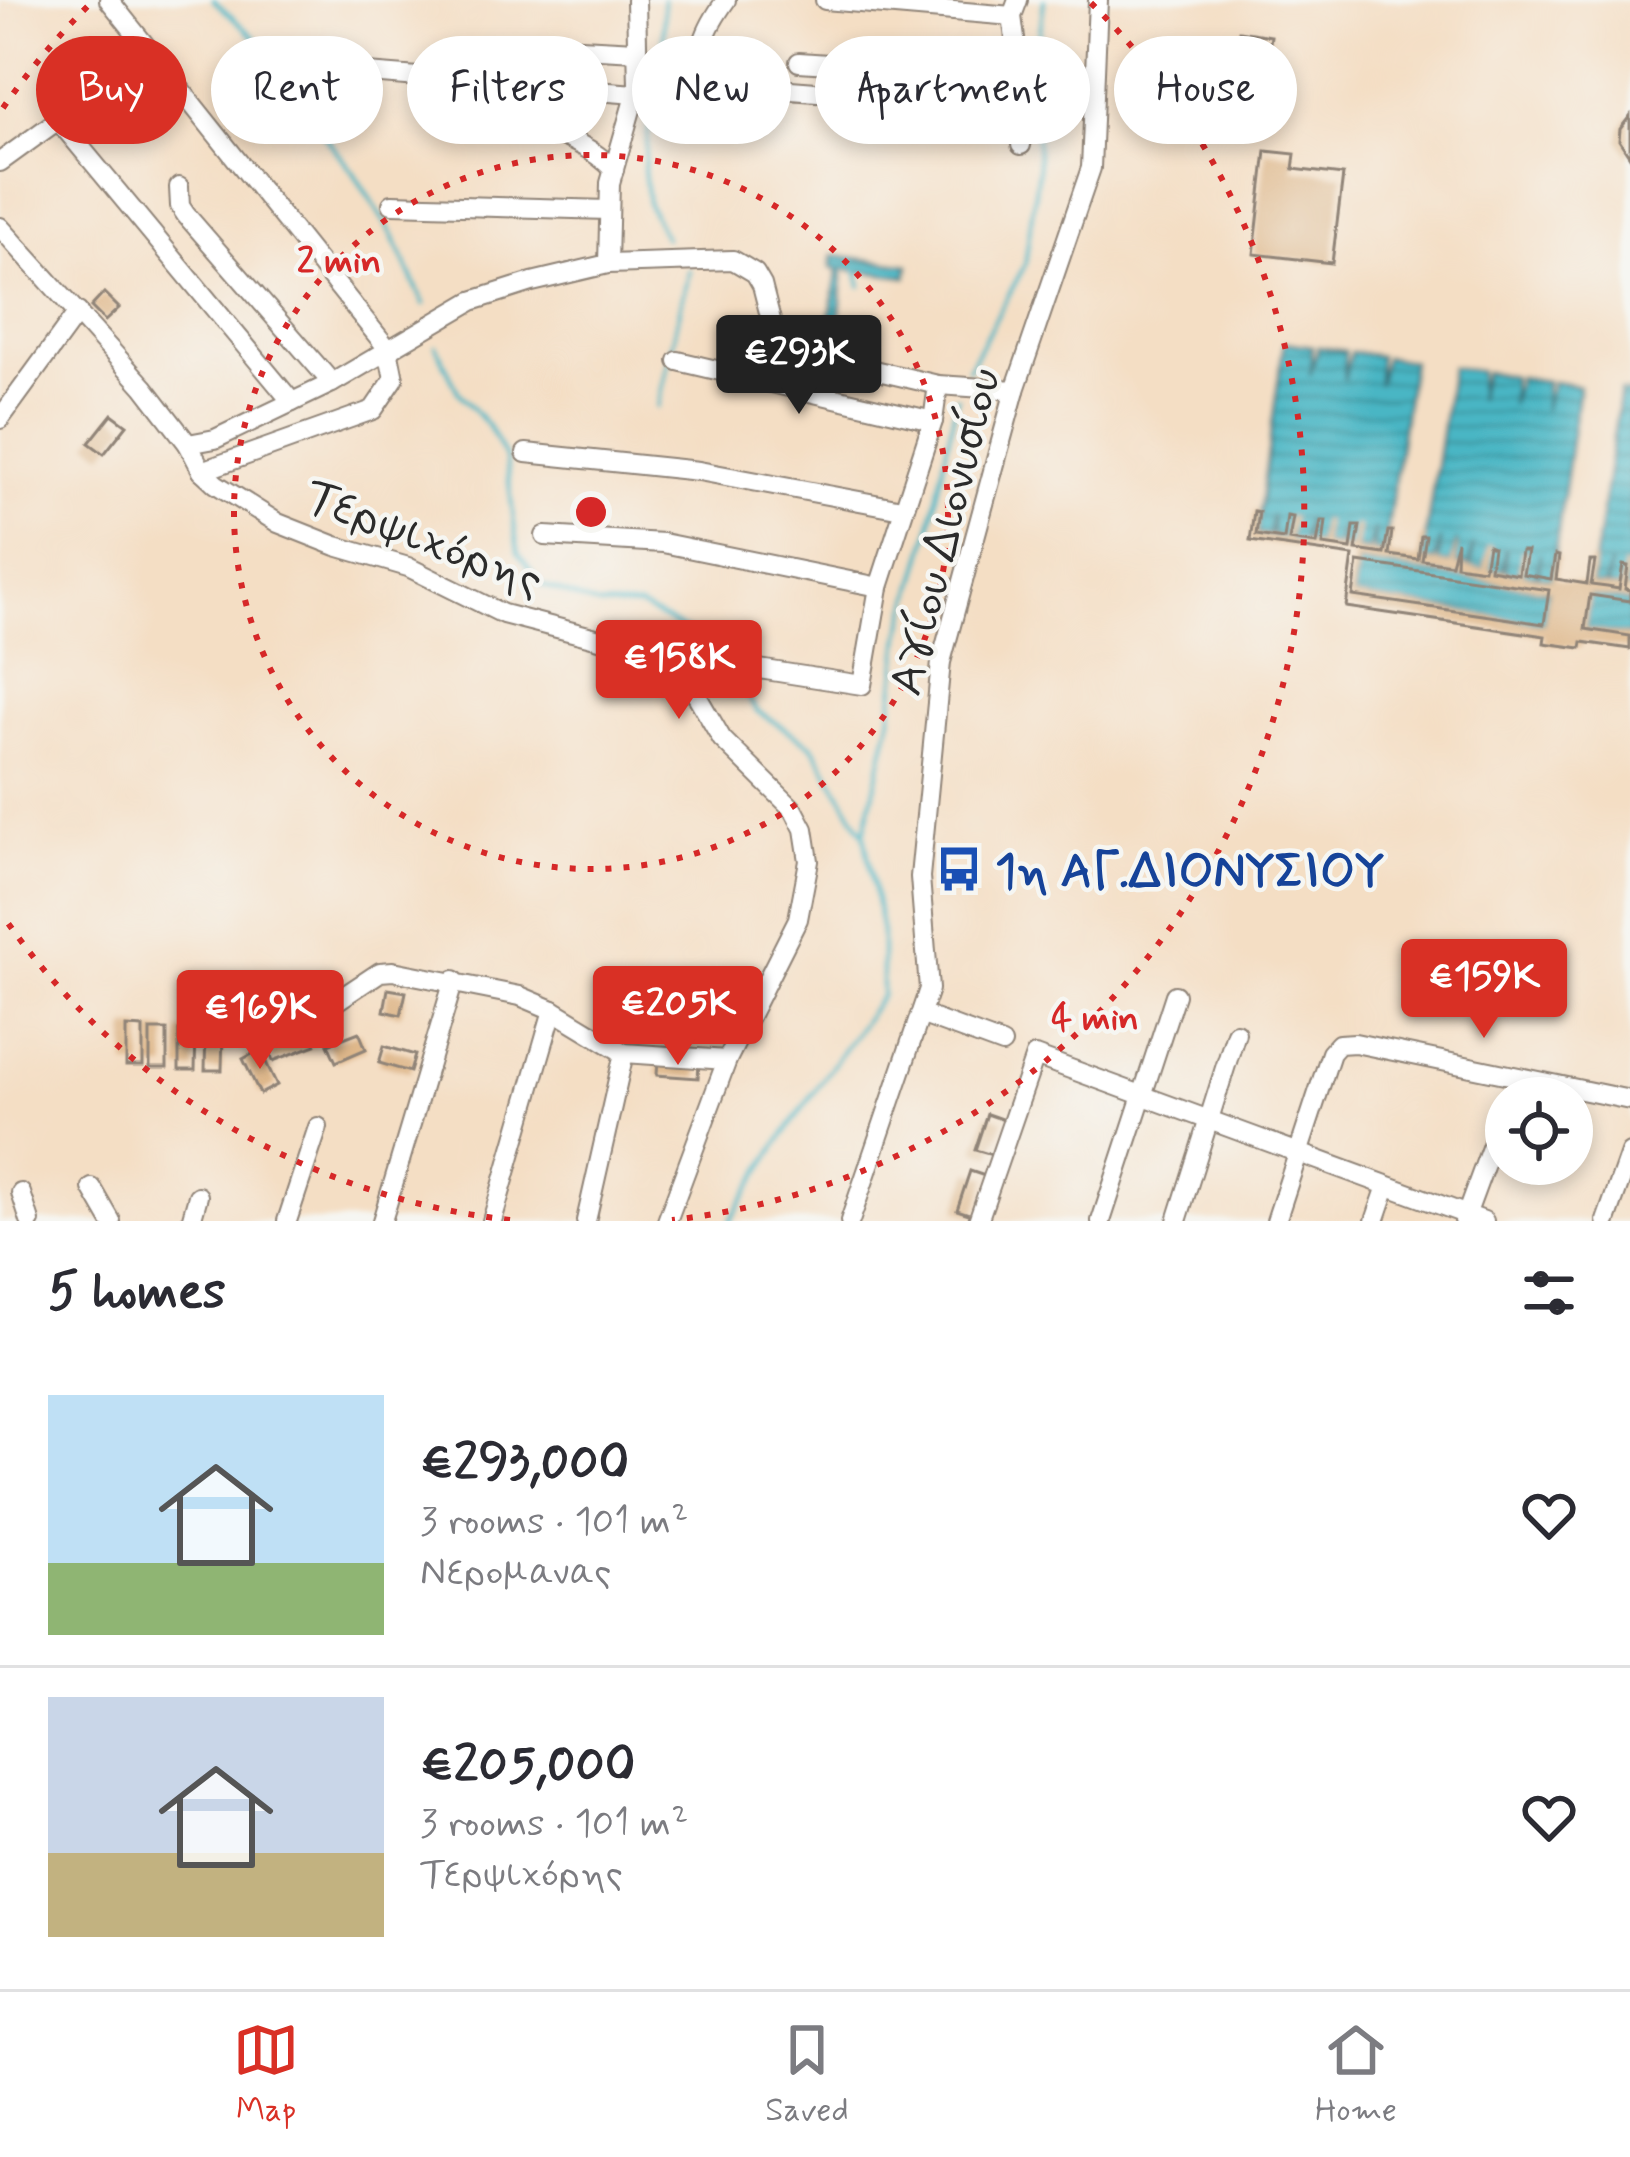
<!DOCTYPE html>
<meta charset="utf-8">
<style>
:root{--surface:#fff;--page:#f2f2f3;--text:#2b2b33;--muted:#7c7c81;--line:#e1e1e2;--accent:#d93025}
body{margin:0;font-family:Mynerve,sans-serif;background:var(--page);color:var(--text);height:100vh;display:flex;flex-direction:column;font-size:45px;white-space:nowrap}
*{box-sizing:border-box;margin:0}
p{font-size:39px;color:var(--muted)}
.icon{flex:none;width:66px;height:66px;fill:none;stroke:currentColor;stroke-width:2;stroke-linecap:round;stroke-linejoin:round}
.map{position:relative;height:1221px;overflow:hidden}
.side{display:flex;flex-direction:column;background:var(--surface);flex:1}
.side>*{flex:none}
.guide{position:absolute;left:36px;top:36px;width:1560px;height:108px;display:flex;gap:24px}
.buttons{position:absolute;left:1485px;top:1077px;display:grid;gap:24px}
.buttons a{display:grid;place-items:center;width:108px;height:108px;border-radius:50%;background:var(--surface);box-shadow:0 6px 18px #0003;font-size:60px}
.price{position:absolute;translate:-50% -102px;padding:0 27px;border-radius:12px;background:var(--accent);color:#fff;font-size:39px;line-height:78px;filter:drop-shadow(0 3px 6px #0008)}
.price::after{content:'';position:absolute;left:50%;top:72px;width:36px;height:27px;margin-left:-18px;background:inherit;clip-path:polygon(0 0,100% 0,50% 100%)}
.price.selected{background:#222;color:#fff}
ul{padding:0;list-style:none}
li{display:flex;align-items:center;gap:36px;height:300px;padding:0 48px}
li+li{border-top:3px solid var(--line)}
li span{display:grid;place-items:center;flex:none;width:336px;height:240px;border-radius:0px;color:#555}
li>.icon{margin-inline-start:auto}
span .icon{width:144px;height:144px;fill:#fffc;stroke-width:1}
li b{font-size:51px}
h2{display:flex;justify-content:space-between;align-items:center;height:144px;padding:0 48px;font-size:51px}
.pill{padding:0 42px;border-radius:54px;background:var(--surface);box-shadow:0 6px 18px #0003;font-size:42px;line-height:108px}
.pill.selected{background:var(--accent);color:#fff}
.tab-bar{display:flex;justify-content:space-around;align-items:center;height:168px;border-top:3px solid var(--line);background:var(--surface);font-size:33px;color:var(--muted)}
.tab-bar a{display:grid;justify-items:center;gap:6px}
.tab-bar .selected{color:var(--accent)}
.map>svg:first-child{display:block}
.water{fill:url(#water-rules);stroke:#3a7078;stroke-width:3}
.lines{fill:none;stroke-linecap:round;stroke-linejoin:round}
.stream{stroke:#49b6c4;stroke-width:4.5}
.building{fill:#dfb88b;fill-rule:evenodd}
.minor-casing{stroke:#908478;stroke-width:22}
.minor{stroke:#fff;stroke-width:18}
.ring{fill:none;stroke:#d62828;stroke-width:6;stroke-dasharray:6 12}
.labels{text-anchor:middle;stroke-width:9;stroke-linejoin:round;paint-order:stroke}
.street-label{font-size:48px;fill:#2b2b2b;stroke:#f6f6f2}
.transit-label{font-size:48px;font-weight:bold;fill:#164399;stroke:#f6f6f2;text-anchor:start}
.centre{fill:#d62828;stroke:#f6f6f2;stroke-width:6}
.ring-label{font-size:36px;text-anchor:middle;font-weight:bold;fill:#d62828;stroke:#f6f6f2;stroke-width:9;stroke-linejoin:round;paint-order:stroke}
</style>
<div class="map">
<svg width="1630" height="1221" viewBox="0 0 1630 1221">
<defs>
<pattern id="water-rules" width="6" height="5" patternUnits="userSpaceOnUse" patternTransform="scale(3)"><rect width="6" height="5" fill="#49b6c4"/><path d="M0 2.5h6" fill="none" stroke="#3d949f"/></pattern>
</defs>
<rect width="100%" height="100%" fill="#f6f6f2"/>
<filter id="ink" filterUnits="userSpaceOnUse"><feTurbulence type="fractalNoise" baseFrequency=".00833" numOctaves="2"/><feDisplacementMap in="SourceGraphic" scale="24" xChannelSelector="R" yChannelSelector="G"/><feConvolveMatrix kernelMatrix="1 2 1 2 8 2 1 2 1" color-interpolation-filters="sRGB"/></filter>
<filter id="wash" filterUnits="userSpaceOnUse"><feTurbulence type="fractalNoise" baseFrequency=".004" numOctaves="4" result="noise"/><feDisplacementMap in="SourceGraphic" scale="48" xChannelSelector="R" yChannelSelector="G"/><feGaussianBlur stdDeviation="2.7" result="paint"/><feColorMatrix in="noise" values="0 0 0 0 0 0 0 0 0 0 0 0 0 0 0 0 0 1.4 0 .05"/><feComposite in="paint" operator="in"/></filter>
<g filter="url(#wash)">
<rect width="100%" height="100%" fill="#f4dec4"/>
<g class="water">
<polygon points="833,255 909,265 907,277 843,269 840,317 830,316 838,269 831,267"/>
<polygon points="1284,342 1312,346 1310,375 1318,347 1345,351 1344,380 1351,352 1379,356 1378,385 1385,357 1412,361 1384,554 1373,552 1375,529 1368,552 1356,550 1357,526 1351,549 1339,547 1341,524 1335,546 1323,545 1323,521 1317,544 1305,542 1306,519 1302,542 1289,540 1290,516 1284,539 1272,537 1272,514 1268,537 1256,535"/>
<polygon points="1451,367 1479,371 1478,400 1484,372 1512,376 1511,405 1518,377 1546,381 1544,410 1552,382 1579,386 1551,579 1539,577 1540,554 1536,576 1523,574 1524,551 1518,574 1506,572 1506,549 1502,571 1490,569 1490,546 1484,569 1472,567 1473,544 1469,566 1456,565 1457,540 1451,564 1439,562 1441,539 1435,561 1422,560"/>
<polygon points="1620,392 1630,393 1630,590 1625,589 1625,565 1619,589 1607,587 1610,564 1604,586 1591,585"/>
<polygon points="1358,562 1549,590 1544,624 1353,596"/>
<polygon points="1590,595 1630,601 1630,636 1585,629"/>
</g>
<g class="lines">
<g class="stream">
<polyline points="213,0 277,58 317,126 354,173 391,232 424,304"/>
<polyline points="663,0 664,73 649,126 644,169 648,204 665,238"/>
<polyline points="857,270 861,286"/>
<polyline points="436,346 458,392 488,426 506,459 518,553 542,585 598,606 640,607 699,637 716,653 757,711 813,746 863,833"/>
<polyline points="968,369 1025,265 1038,169 1034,81 1044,0"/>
<polyline points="658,407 689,270"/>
<polyline points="730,1221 779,1142 882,995 882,933 864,834 891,719 901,635 930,530 957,397"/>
</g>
</g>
<g id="blocks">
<g class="building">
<polygon points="1239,31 1271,36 1267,62 1235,56"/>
<polygon points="1205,77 1256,84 1252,123 1167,108 1170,84 1204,88"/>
<polygon points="1630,116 1630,157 1619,140 1620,129"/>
<polygon points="1266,151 1295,154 1293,169 1343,175 1332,263 1254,254"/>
<polygon points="104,293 119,308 105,321 91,307"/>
<polygon points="112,414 127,425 104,454 89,443"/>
<path d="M1254,511l5,1 -3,23 28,4 3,-23 6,1 -4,23 28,4 4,-23h5l-3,24 28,4 3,-23h6l-4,24 28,4 4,-23h4l-3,24 29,4 3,-23h5l-4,24 29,4 6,-23 -1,24 28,4 4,-24 5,2 -3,22 28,5 3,-23h6l-4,23 28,5 4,-24 4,1 -3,23 31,5 3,-23h5l-4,24 16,2 12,2 4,-24 5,1 -3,23 5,1v11l-40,-6 -5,34 45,7v13l-48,-7 -1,6 -37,-5 1,-7 -199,-29 7,-51 -103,-15zM1358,562l191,28 -5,34 -191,-28z"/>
<polygon points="388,989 406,992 401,1015 384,1011"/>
<polygon points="308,1025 316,1045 273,1061 266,1041"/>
<polygon points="126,1027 143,1028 143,1066 126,1066"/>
<rect x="150" y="1030" width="17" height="38"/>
<polygon points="179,1031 196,1032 195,1070 179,1070"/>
<polygon points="206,1031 223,1032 222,1070 205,1070"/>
<polygon points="359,1032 366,1049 336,1062 328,1044"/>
<polygon points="384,1046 415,1055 410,1072 379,1063"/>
<polygon points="260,1050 277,1085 260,1094 243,1059"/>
<polygon points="658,1059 699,1062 698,1078 657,1075"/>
<polygon points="987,1114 1004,1120 992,1155 975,1150"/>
<polygon points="970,1171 988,1177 975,1216 957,1210"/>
</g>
</g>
</g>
<g filter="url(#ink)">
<use href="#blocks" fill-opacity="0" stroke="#908478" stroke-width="3"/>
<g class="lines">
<g class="minor-casing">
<g id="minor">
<polyline points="109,0 388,349 394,379 373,410 202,471"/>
<path d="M726,0c-17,24 -38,58 -14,84l312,24"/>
<polyline points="825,0 1012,16"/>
<polyline points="1018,0 1012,16 1024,108 1021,145"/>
<polyline points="507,44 636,51"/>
<polyline points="799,62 1021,77"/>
<polyline points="292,67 635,94"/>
<path d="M467,80c33,47 104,44 147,90"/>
<polyline points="0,162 58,120 292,402"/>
<polyline points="179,187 180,206 186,215 332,383"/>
<polyline points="392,204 608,210"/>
<polyline points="0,227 144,387 188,444 202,471 216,484 278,523 336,546 408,567 503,614 623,645 657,658 686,677 722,739 794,810 804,829 809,861 798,919 727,1060 667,1221"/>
<polyline points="608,264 610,183 638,85 636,0"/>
<polyline points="678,361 933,421"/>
<polyline points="0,419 78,312"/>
<polyline points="188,444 215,439 332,383 472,301 532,282 608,264 733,260 755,273 762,285 774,332 792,351 938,385 1015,390"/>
<polyline points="526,453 699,471 902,509"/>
<polyline points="545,536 663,543 879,587"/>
<polyline points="759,669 862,685 879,587 933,421 938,385"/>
<polyline points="923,1015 1002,1044"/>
<polyline points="278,1031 323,1010 380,972 393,971 520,996 553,1010 624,1053 586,1221"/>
<polyline points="624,1053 727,1060"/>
<polyline points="92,1188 111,1221"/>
<polyline points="21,1193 30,1221"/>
<polyline points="191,1221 198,1196"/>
<polyline points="287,1221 318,1127"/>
<polyline points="382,1221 454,980"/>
<polyline points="492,1221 553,1010"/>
<polyline points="850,1221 929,989 920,877 941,662 1015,390 1091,168 1098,0"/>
<polyline points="978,1221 1035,1056 1484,1221"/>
<polyline points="1101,1221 1175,995"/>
<polyline points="1177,1221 1236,1033"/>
<polyline points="1276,1221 1331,1053 1339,1044 1355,1043 1630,1100"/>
<polyline points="1375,1221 1387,1186"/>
<polyline points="1464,1221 1506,1107"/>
<polyline points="1606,1221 1630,1153"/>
</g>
</g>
<use href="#minor" class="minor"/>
</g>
</g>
<g class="ring">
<circle cx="591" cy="512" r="357"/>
<path d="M510 1220A713 713 0 0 1 3 916M3 108A713 713 0 0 1 91 3M1091 3A713 713 0 0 1 672 1220"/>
</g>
<defs>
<g id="bus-bare" transform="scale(3.6)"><path d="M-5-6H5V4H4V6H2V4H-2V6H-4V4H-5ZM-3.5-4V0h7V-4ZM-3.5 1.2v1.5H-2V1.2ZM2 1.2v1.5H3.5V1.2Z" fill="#1a4fb4" stroke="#f6f6f2" stroke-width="2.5" paint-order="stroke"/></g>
</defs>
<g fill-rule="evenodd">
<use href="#bus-bare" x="959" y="869"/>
</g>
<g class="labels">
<g class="street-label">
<text transform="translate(943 531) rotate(-76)" y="17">Αγίου Διονυσίου</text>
<text transform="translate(425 536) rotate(21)" y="17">Τερψιχόρης</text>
</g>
<g class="transit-label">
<text x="995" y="886">1η ΑΓ.ΔΙΟΝΥΣΙΟΥ</text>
</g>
</g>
<circle cx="591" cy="512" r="18" class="centre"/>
<g class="ring-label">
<text x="339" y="272">2 min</text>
<text x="1095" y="1029">4 min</text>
</g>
</svg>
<div class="buttons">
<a><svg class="icon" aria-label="locate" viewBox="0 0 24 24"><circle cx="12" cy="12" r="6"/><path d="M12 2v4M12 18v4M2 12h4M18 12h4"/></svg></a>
</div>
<b class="price selected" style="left:799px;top:417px">€293K</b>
<b class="price" style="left:679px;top:722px">€158K</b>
<b class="price" style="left:1484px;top:1041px">€159K</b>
<b class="price" style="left:678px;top:1068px">€205K</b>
<b class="price" style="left:260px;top:1072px">€169K</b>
<div class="guide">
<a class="pill selected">Buy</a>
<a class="pill">Rent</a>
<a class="pill">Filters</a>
<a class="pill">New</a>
<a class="pill">Apartment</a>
<a class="pill">House</a>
</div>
</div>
<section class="side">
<h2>5 homes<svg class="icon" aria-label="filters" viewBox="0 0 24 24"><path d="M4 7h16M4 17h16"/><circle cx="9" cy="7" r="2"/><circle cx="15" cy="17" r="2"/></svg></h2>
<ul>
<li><span style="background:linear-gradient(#bfe0f5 70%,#8fb573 0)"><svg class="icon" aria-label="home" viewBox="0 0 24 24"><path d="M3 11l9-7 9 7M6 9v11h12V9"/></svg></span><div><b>€293,000</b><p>3 rooms · 101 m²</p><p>Νερομανας</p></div><svg class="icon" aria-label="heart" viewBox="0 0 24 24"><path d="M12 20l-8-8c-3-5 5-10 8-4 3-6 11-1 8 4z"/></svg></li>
<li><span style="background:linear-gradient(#c9d6e8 65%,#c2b280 0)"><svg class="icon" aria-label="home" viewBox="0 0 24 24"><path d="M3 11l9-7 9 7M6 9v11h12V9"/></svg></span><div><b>€205,000</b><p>3 rooms · 101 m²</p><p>Τερψιχόρης</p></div><svg class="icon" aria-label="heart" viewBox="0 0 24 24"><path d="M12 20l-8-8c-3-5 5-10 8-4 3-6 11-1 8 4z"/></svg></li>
</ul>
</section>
<nav class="tab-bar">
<a class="selected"><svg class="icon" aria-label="map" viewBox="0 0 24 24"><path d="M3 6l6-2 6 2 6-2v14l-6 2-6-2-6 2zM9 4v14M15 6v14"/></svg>Map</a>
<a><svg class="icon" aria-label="saved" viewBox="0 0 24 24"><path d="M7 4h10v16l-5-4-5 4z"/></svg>Saved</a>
<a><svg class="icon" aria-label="home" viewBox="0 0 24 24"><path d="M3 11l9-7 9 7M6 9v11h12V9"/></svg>Home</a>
</nav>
